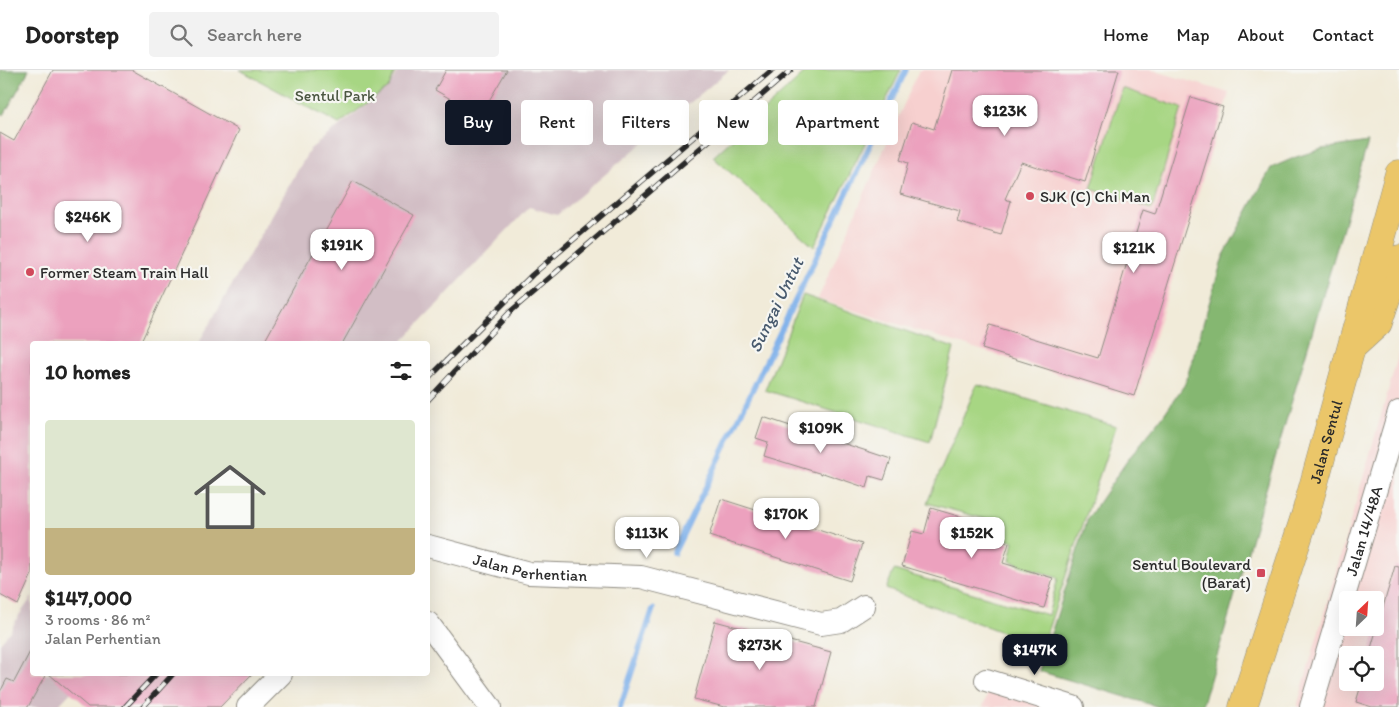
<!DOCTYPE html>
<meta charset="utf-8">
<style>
:root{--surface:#fff;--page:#f2f2f2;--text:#222;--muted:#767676;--line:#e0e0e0;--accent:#111827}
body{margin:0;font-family:Itim,sans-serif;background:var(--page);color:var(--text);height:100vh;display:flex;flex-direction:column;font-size:19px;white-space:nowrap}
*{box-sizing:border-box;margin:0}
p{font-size:16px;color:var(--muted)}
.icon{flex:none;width:28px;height:28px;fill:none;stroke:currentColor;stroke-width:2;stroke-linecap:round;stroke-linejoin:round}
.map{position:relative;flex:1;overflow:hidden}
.details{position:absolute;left:30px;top:271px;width:400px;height:335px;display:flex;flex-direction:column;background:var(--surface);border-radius:5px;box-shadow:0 5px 20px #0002}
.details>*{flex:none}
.guide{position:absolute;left:445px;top:30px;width:475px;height:45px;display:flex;gap:10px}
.needle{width:32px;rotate:25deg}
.controls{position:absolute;left:1339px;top:521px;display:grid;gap:10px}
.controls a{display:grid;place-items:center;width:45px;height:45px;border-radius:5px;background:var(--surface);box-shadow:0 5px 20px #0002;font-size:25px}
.price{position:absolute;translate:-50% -42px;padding:0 11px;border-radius:10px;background:#fff;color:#222;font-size:16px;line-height:32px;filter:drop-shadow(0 1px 2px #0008)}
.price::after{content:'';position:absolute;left:50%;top:30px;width:15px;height:11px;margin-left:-8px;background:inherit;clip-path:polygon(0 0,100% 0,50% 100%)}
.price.selected{background:var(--accent);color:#fff}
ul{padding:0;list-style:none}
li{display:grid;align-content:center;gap:10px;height:265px;padding:0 15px}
li span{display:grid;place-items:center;height:155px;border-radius:5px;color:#555}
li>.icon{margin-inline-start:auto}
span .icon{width:90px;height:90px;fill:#fffc;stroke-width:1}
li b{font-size:21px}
h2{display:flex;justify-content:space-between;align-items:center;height:60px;padding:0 15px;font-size:21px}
.tag{padding:0 18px;border-radius:5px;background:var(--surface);box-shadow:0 5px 20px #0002;font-size:18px;line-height:45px}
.tag.selected{background:var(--accent);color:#fff}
header{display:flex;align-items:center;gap:30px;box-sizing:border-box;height:70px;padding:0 25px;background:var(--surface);border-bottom:1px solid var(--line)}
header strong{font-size:24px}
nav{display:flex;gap:28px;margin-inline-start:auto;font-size:18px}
.search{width:350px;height:45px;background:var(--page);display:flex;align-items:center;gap:12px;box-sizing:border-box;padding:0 18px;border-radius:5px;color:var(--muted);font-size:19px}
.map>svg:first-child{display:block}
.built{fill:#f7d0cf;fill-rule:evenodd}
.industrial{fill:#d2bec5}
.green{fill:#a7d683;stroke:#698057}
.forest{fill:#85b771;stroke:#58714e}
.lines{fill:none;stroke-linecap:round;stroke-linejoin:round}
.stream{stroke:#7eb0ea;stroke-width:5.5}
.building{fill:#eca1be}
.minor-casing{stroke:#8e8b82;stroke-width:24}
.primary-casing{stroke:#8e8b82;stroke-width:29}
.minor{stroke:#fff;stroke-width:22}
.primary{stroke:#ebc669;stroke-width:28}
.rail-casing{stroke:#2b2b2b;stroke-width:5.5}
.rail{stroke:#f6f6f2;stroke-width:4;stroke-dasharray:11;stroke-linecap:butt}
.poi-dot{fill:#d1495b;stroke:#f6f6f2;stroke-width:2}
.labels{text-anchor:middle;stroke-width:4.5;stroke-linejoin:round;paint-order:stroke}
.park-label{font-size:16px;fill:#4a5641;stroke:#f6f6f2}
.poi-label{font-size:16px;fill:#2b2b2b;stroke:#f6f6f2;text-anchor:start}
.street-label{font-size:16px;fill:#2b2b2b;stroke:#f6f6f2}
.water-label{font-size:18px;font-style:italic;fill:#485a6e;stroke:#f6f6f2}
</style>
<header>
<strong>Doorstep</strong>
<div class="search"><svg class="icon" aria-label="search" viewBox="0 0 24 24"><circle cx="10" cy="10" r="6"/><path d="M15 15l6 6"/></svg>Search here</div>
<nav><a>Home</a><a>Map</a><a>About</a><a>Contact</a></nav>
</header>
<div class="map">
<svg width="1399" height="637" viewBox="0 0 1399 637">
<rect width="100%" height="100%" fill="#f6f6f2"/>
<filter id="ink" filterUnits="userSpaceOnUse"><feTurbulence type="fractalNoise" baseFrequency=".02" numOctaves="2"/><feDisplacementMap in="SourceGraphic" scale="10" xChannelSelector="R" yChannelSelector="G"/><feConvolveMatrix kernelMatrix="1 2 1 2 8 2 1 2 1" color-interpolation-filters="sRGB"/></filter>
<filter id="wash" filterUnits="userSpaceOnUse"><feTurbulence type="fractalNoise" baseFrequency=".0096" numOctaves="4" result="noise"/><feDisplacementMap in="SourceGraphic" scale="20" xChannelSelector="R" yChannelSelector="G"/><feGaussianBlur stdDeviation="1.12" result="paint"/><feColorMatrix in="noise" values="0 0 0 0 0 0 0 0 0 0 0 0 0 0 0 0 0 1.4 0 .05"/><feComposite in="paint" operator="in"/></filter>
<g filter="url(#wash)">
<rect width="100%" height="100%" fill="#f1ebd9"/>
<g class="built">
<polygon points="919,0 1152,0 1229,23 1136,329 818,229"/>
<path d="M1399,283v354h-102zM1348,530h27v28h-27zM1348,585h27v27h-27z"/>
<polygon points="989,620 1047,637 983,637"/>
</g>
<g class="industrial">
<polygon points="398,0 729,0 557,145 529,137 400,274 198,274 310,79 389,17"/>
<polygon points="32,527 32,604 88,604 57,637 0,637 0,573 11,560 18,547"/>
</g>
<g class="green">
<polygon points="240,0 396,0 389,17 339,54"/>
<polygon points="808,0 901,0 814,177 713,87"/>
<polygon points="1122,18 1182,38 1152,139 1091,119"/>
<polygon points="803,225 954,278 930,372 765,320"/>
<polygon points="977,314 1116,356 1042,577 886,519 894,500 1048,545 1058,508 1010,491 1014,471 986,463 989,450 927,433"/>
</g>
<g class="forest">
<polygon points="0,0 29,0 4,45 0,43"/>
<polygon points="1368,72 1202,637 1159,637 1039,601 1088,448 1129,388 1160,350 1185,314 1223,187 1271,98 1296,87 1322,79"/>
</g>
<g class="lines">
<g class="stream">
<polyline points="674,483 906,0"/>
<polyline points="620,637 653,539"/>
</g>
</g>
<g id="blocks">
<g class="building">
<polygon points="53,0 132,0 239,60 140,274 32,274 32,504 18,535 0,525 0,63 14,71"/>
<polygon points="446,0 507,0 480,46 435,20"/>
<polygon points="952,0 1119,0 1085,112 1021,92 1005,129 1011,131 1001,165 957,152 960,141 900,124 908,93 900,90 912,52 934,59"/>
<polygon points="1191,27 1223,37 1134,326 982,279 990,255 1098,288 1143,140 1155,144"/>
<polygon points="353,111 414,145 342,274 263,274"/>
<polygon points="763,347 891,389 884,410 870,406 867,418 823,403 822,404 764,386 768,372 756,368"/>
<polygon points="721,429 862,474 850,511 709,466"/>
<polygon points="931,438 985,454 982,465 1009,473 1003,493 1053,508 1044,538 902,496 912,461 924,464"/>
<polygon points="1395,496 1399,497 1399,637 1372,637 1356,632 1362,612 1375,612 1375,585 1369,585"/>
<polygon points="715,551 831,582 816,637 724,637 694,629"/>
<polygon points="32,578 32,604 46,604 28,637 0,637 0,622 7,609 14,612"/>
<polygon points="49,604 252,604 220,637 88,637"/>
</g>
</g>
</g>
<g filter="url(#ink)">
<use href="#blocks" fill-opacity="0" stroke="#8e8b82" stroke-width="1"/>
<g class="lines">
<g class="minor-casing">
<g id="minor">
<path id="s1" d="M428,476l101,27 112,4 180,47 20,-3 23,-15"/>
<polyline points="428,553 490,637"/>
<polyline points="986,610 1073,637"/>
<polyline points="248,637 281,604"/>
<path id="s2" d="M1311,637l88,-295"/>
</g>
</g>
<g class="primary-casing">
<g id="primary">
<polyline points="1354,275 1378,253 1399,189"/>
<path id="s3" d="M1243,637l62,-191 94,-342"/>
</g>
</g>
<use href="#minor" class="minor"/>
<use href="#primary" class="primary"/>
<g class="rail-casing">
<g id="rail">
<polyline points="428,309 532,205 772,0"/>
<polyline points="428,330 510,242 791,0"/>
<polyline points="125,637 156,604"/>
<polyline points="143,637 173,604"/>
</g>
</g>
<use href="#rail" class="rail"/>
</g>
</g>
<g class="poi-dot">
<circle cx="1030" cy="126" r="5"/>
<circle cx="30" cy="202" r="5"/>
<rect x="1256" y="498" width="10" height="10" rx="2.5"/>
</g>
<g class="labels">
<g class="park-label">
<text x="335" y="31">Sentul Park</text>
</g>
<g class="poi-label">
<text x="1040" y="132">SJK (C) Chi Man</text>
<text x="40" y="208">Former Steam Train Hall</text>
<text x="1251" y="500" text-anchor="end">Sentul Boulevard<tspan x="1251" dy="18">(Barat)</tspan></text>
</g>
<g class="street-label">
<text dy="6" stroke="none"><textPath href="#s3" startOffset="278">Jalan Sentul</textPath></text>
<text dy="6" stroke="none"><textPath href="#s2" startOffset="184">Jalan 14/48A</textPath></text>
<text dy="6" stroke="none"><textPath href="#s1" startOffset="105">Jalan Perhentian</textPath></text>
</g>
<g class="water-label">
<text transform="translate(776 235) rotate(-64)" y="6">Sungai Untut</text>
</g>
</g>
</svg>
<div class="controls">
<a><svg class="needle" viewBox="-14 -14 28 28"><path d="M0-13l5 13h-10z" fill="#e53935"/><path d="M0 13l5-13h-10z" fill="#767676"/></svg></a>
<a><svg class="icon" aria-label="locate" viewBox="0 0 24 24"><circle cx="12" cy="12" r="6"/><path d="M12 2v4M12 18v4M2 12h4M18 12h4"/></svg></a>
</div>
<b class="price" style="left:1005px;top:67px">$123K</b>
<b class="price" style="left:88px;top:173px">$246K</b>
<b class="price" style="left:342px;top:201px">$191K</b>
<b class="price" style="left:1134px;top:204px">$121K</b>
<b class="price" style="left:821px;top:384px">$109K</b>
<b class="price" style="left:786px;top:470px">$170K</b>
<b class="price" style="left:647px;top:489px">$113K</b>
<b class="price" style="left:972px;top:489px">$152K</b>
<b class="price" style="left:760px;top:601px">$273K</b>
<b class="price selected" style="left:1035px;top:606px">$147K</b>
<div class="guide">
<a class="tag selected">Buy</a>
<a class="tag">Rent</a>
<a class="tag">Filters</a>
<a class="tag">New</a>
<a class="tag">Apartment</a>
</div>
<section class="details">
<h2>10 homes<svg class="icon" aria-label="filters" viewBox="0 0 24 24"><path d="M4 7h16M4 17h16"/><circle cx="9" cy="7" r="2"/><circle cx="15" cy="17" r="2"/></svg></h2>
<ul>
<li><span style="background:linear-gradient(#dfe7d0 70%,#c2b280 0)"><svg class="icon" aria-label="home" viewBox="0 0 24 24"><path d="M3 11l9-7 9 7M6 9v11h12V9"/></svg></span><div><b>$147,000</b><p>3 rooms · 86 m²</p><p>Jalan Perhentian</p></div></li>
</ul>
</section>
</div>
